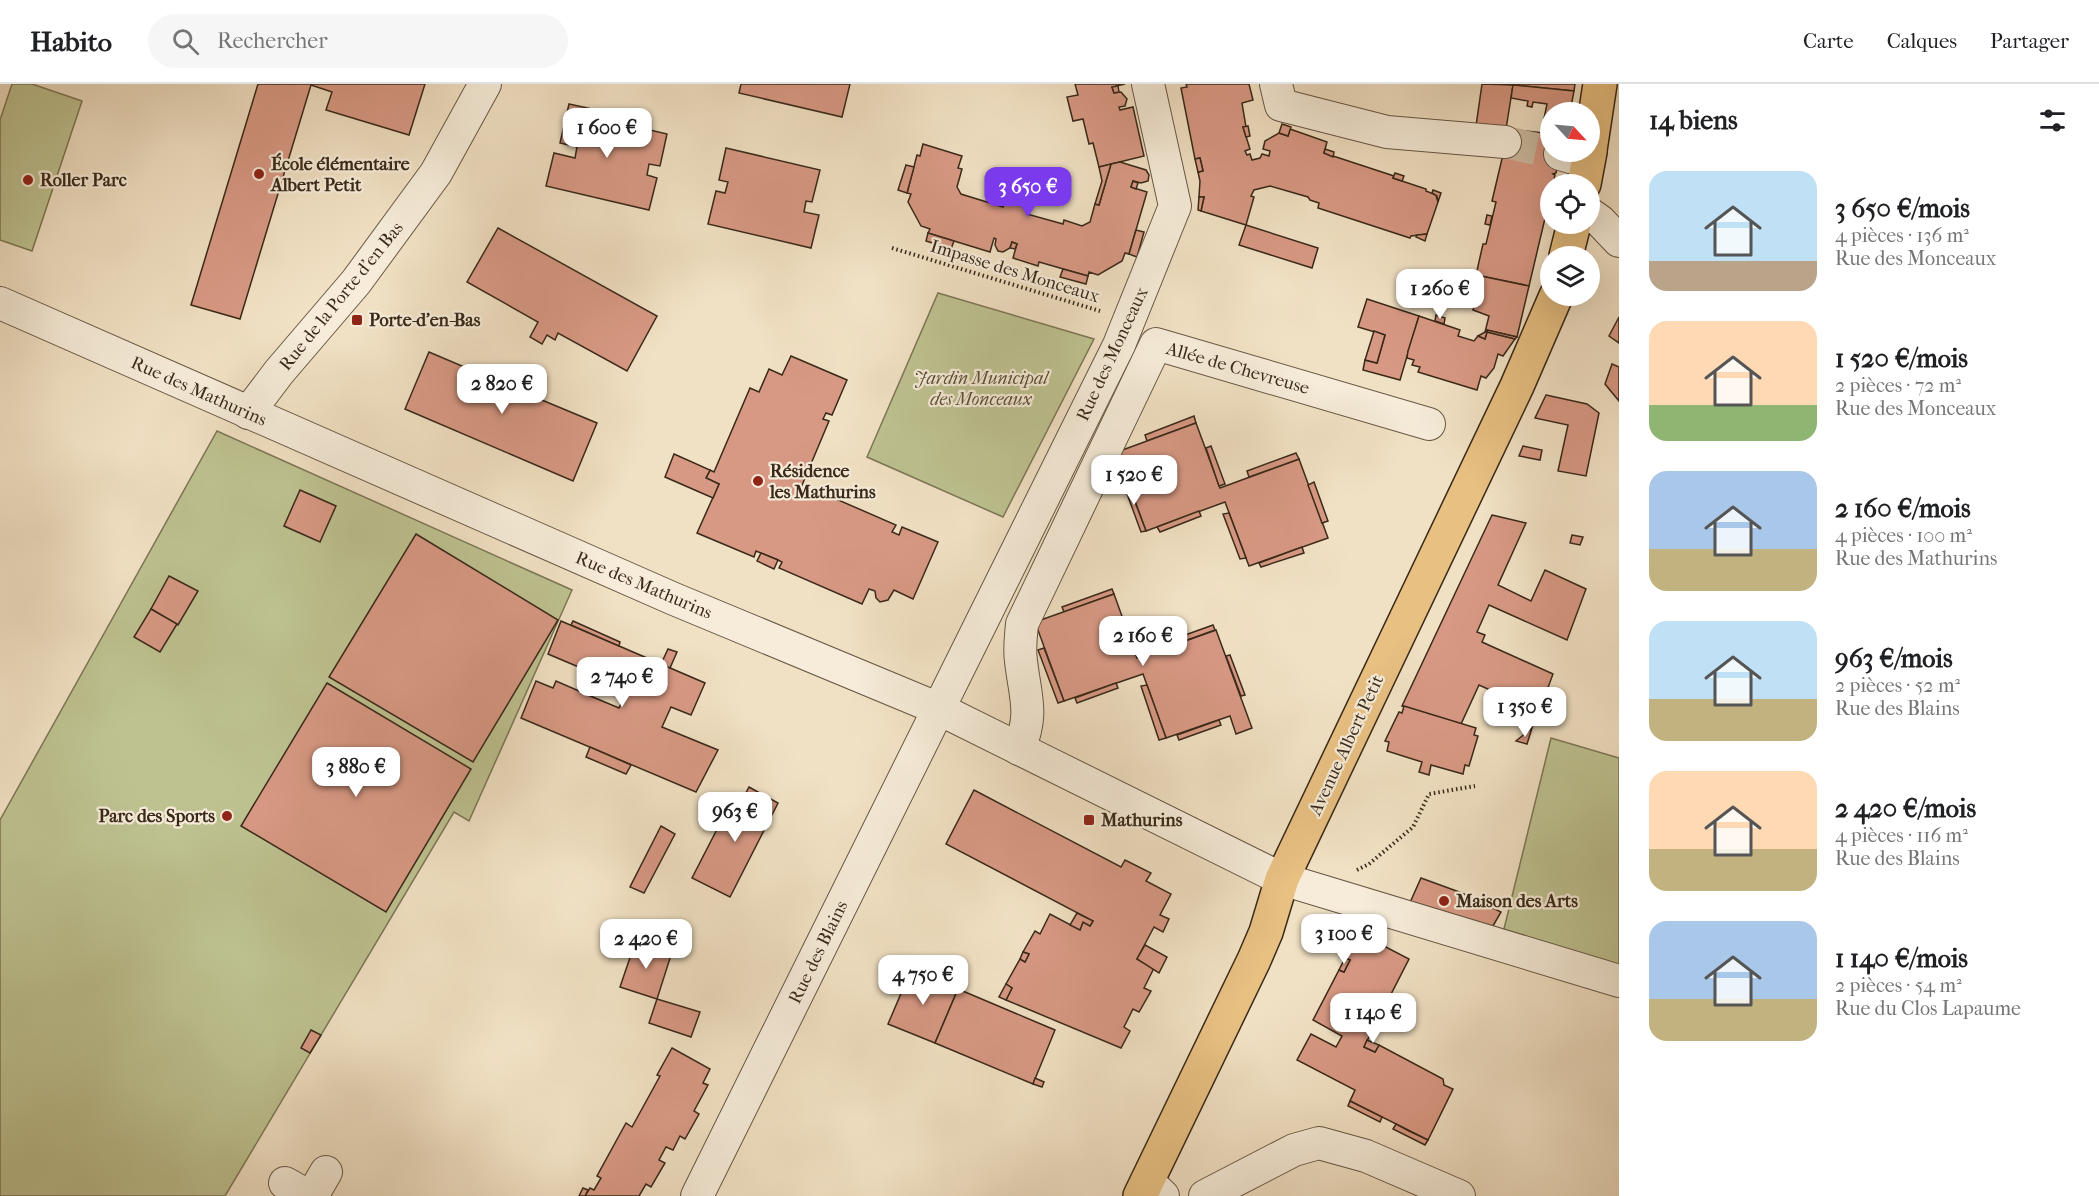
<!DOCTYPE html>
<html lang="fr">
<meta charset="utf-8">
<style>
:root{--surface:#fff;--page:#f6f6f6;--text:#202124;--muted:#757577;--line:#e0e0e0;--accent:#7c3aed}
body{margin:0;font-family:"IM FELL French Canon",serif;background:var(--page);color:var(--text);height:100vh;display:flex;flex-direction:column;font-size:22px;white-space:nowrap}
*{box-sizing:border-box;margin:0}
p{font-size:20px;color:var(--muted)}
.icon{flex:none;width:33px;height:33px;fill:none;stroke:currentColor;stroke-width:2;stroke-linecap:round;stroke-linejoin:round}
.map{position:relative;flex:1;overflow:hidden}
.details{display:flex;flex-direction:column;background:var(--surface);width:480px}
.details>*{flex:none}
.needle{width:39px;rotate:116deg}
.buttons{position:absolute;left:1540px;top:18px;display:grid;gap:12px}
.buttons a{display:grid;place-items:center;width:60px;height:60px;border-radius:50%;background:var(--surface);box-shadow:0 6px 24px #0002;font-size:30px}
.price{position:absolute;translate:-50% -51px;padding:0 14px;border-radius:12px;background:#fff;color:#222;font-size:20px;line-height:39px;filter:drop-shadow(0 2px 3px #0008)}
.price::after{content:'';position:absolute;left:50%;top:36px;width:18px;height:14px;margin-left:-9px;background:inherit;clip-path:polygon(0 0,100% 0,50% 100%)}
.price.active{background:var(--accent);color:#fff}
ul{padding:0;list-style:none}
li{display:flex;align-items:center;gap:18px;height:150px;padding:0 30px}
li span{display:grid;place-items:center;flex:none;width:168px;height:120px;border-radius:18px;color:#555}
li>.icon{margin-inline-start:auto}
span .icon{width:72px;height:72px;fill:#fffc;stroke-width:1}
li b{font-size:26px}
h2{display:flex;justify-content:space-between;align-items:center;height:72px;padding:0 30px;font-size:26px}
header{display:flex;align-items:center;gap:36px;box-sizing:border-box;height:84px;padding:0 30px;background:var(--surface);border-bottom:2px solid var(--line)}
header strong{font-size:28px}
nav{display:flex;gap:33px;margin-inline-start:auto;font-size:21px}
.search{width:420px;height:54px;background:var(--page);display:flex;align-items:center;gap:15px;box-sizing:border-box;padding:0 21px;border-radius:33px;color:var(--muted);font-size:22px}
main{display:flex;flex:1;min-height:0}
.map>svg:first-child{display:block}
.green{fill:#bec291;stroke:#7c7655;stroke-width:1.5}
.building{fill:#d89984;stroke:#392919;stroke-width:1.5;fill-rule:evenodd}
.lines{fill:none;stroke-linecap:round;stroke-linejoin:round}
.minor-tunnel{stroke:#ccbca2;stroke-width:32;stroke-dasharray:32 16;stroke-linecap:butt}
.minor-casing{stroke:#675744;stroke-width:34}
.major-casing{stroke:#392919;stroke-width:36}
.path{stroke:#392919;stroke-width:4;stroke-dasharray:1.5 3;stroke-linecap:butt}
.minor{stroke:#f6ecd9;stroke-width:32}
.major{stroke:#e8c082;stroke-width:33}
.poi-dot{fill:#8f2418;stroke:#f6ecd9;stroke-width:2}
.labels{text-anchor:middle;stroke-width:4.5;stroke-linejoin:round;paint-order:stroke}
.poi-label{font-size:18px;font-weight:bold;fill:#392919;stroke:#f6ecd9;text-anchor:start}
.street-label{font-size:18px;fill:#392919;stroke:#f6ecd9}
.park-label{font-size:18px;font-style:italic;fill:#5a4f37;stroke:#f6ecd9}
</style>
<header>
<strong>Habito</strong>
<div class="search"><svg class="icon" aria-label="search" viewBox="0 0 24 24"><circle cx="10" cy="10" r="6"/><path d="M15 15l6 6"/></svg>Rechercher</div>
<nav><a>Carte</a><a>Calques</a><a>Partager</a></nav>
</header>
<main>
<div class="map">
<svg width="1619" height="1112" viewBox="0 0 1619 1112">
<rect width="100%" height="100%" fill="#f1e1c4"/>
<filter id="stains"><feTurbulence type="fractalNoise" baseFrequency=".00333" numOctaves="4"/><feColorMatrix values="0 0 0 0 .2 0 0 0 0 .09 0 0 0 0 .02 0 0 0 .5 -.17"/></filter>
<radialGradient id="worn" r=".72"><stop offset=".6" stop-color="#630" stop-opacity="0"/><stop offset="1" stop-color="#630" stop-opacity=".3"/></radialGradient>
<g class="green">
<polygon points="12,0 32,0 82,17 32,167 0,156 0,36"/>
<polygon points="938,209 1094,255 1003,433 867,373"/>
<polygon points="217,347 572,506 469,737 454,728 225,1112 0,1112 0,736"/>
<polygon points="1551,654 1619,674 1619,888 1502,853"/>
</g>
<g class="building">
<polygon points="258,0 425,0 409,51 326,26 332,8 311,1 240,235 191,221"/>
<polygon points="741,0 850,0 842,33 739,9"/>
<polygon points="1075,0 1125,0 1112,3 1114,9 1121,8 1127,15 1125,22 1119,23 1120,26 1133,23 1144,72 1099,83 1093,59 1089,60 1083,35 1073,37 1067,13 1078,11"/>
<polygon points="1186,0 1249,0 1253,16 1242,19 1246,43 1243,43 1250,65 1245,67 1247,71 1250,70 1252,76 1260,74 1262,70 1269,72 1270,67 1263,65 1265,57 1279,49 1288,52 1290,45 1327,58 1324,69 1394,92 1393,94 1426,105 1426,107 1436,111 1438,118 1427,150 1411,152 1410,154 1318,124 1319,119 1310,116 1308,113 1270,102 1254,106 1251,112 1254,113 1246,141 1201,127 1204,113 1199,113 1200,97 1198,88 1203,87 1200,74 1195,75 1181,4 1187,3"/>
<polygon points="1482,0 1513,1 1506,45 1476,42"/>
<polygon points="1504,0 1575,0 1574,7"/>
<polygon points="1513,1 1574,7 1570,28 1551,28 1551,50 1541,49 1547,20 1533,18 1532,23 1527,22 1528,17 1511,14"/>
<polygon points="1118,2 1119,8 1114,9 1112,3"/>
<polygon points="569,20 606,28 604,35 667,50 660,82 649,80 647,91 657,94 649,126 546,102 554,69 575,74 577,63 560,59"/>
<polygon points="1282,40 1291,43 1288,52 1279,49"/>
<polygon points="1248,42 1250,52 1246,53 1243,43"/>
<polygon points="1509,45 1551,50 1551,68 1561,68 1556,89 1553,90 1555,91 1553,100 1551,100 1551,109 1529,202 1476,191 1483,160 1486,160 1496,118 1492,117"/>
<polygon points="923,60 962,72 958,84 962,85 957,103 961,110 1003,123 1007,108 1031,115 1027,130 1063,140 1064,136 1082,142 1090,138 1095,120 1099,121 1111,80 1120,78 1146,86 1149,91 1148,97 1141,99 1133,97 1131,103 1147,108 1129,170 1125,169 1122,177 1098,191 1089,188 1088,192 1039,178 1038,182 1013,174 1017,160 1012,158 1010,164 1003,168 998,167 995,161 996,155 994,154 990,168 928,149 930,145 921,142 908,118 911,110 907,109 917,71 920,72"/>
<polygon points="726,64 820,86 812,118 806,117 804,128 819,131 811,164 708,140 716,107 725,109 728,98 719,96"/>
<polygon points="1325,65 1334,68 1333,73 1324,69"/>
<polygon points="1200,74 1203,87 1198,88 1195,75"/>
<polygon points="1111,80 1099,121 1095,120 1102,97 1099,83"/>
<polygon points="906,81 914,83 907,109 898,106"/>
<polygon points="1395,89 1404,92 1402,97 1393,94"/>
<polygon points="1133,97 1138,99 1136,105 1131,103"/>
<polygon points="1433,106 1441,109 1438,118 1437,112 1432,109"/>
<polygon points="1199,113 1204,113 1201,127 1198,126"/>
<polygon points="1487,131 1492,132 1490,141 1485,140"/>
<polygon points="1246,141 1318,164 1312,184 1239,161"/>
<polygon points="498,144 657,232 627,287 558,249 555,256 547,251 542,260 530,253 538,238 467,198"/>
<polygon points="1136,146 1144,148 1137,173 1129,170"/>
<polygon points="928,149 954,157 951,165 926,157"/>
<polygon points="1427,150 1425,157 1416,153 1417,151"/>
<polygon points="1012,158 1017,160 1015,165 1010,164"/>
<polygon points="1063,185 1088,192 1086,200 1060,193"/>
<polygon points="1481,192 1529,202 1517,253 1487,246 1485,248 1489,232 1473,226"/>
<polygon points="1367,215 1419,232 1400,296 1363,286 1365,276 1377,279 1385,251 1358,243"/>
<polygon points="1436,231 1445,234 1444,240 1435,237"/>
<polygon points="1419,232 1460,246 1458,252 1474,257 1478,252 1485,255 1487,248 1515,255 1503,272 1498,270 1494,284 1486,294 1481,292 1477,306 1418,288 1420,283 1412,281 1414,276 1407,274 1408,267"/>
<polygon points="1619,233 1619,259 1609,252"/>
<polygon points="1487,246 1517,253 1515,255 1487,248"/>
<polygon points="1374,247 1385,251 1377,279 1365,276"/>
<polygon points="1485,248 1487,248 1485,255 1478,252"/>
<polygon points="429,268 504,300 511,283 518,285 524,288 520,298 528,301 525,309 597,339 573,397 405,325"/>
<polygon points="791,272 847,296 832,331 826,329 823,335 829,337 800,406 811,411 813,405 896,441 892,448 899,451 902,443 938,458 913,515 894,506 888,516 880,518 876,514 875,507 869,505 862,520 779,484 782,478 778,476 756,467 754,473 697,449 719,400 706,394 710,386 714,388 750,304 759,308 769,285 782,291"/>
<polygon points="1612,280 1619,283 1619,317 1605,300"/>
<polygon points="1546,311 1587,320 1599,329 1586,392 1558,387 1568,341 1535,334"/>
<polygon points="1194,332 1196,339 1147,357 1145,351"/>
<polygon points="1196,339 1220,404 1299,375 1328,454 1249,482 1225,418 1146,447 1117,368"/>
<polygon points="1211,362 1225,400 1219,402 1206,364"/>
<polygon points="1523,362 1542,366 1540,376 1519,372"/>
<polygon points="1296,369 1299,375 1249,393 1247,387"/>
<polygon points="674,370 710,386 706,394 719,400 713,414 665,393"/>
<polygon points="1126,394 1146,447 1141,448 1122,396"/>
<polygon points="1314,398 1328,437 1322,439 1308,401"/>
<polygon points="300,406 336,422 320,458 284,442"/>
<polygon points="1199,427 1201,432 1160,448 1157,443"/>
<polygon points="1229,429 1246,474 1240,475 1223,430"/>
<polygon points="1492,431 1526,439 1498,501 1531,517 1545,486 1586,505 1567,556 1489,521 1477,548 1485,551 1482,558 1553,590 1539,628 1479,601 1461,640 1402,622"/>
<polygon points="416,450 558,536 473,678 329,593"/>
<polygon points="1572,451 1583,453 1580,461 1570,459"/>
<polygon points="1302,463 1304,469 1261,483 1259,479"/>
<polygon points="761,469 778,476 774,485 757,477"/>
<polygon points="169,492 198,507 178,541 151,525"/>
<polygon points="1112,505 1114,510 1064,528 1062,523"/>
<polygon points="1114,510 1137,574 1216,546 1252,644 1236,650 1230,632 1166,654 1143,590 1064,617 1035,538"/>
<polygon points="151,525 177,540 160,568 134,553"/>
<polygon points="1128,534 1142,571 1137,573 1123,535"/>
<path d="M561,537l144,62 -14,32 -20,-8 -9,20 56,23 -22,42 -175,-74 15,-37 17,7 3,-7 23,10 9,-20 -40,-17zM597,591l31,13 -9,20 -31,-13z"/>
<polygon points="573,537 620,558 619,562 571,541"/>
<polygon points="1213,541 1215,546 1165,564 1163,559"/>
<polygon points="1044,564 1064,617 1058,619 1038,566"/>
<polygon points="668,565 677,568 670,584 661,580"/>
<polygon points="1230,571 1245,611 1241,612 1226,572"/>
<polygon points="327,599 471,685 386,828 241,742"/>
<polygon points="1116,599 1118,604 1077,619 1075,614"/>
<polygon points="1147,601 1166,654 1159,656 1141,602"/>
<polygon points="1404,622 1476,644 1474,651 1478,652 1469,682 1465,681 1463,690 1431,681 1429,691 1419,688 1422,678 1387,667 1389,658 1385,657 1399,628 1402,629"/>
<polygon points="1219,636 1221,641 1179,656 1177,651"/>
<polygon points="1532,644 1527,660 1516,657"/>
<polygon points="590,663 631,681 626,690 586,673"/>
<polygon points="749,703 778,719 730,813 692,794 729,722 737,726"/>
<polygon points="974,706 1121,783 1125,776 1151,789 1146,797 1171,810 1160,831 1169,835 1163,848 1154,843 1137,875 1154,884 1144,904 1151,907 1139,928 1133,925 1124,943 1130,947 1121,964 1006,916 1012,904 1006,900 1020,875 1025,878 1029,870 1023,868 1035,847 1040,850 1050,830 1080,846 1083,838 1090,842 1093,837 946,760"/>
<polygon points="661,742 675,750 644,809 630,803"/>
<polygon points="1421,794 1462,809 1501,828 1490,847 1408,823"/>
<polygon points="1077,829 1093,837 1090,842 1083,838 1080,846 1070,841"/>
<polygon points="1359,849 1409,875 1364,963 1375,968 1379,961 1443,995 1444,1001 1453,1005 1428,1056 1350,1017 1355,1006 1297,976 1311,950 1336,963 1342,952 1313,936 1339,886 1344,888 1350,876 1345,874"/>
<polygon points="636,856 672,868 657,915 620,903"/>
<polygon points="1145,861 1167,873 1159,889 1137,875"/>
<polygon points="1023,868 1029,870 1025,878 1020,875"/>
<polygon points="1345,874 1350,876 1344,888 1339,886"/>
<polygon points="911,886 958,905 935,959 888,940"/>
<polygon points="1006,900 1012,904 1006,916 999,913"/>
<polygon points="958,905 1055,946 1033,1000 935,959"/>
<polygon points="657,915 700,928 691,953 649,939"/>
<polygon points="311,946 321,951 310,969 301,964"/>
<polygon points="1367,956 1379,961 1375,968 1364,963"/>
<polygon points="672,964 710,985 703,999 708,1001 694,1027 699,1030 685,1055 680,1052 673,1066 666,1063 659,1076 665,1079 651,1103 646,1100 639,1112 585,1112 590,1104 594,1106 601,1094 597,1092 626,1039 632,1043 660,992 657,991"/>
<polygon points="1035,994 1044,998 1042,1003 1033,1000"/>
<polygon points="1350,1017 1382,1033 1380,1038 1348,1022"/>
<polygon points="1396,1040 1409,1047 1428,1056 1425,1061 1393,1045"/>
<polygon points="583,1104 588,1106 585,1112 579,1112"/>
</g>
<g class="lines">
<polyline class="minor-tunnel" points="1505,58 1560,70"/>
<g class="minor-casing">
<g id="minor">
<polyline points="1276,0 1281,21 1387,48 1505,58"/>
<polyline points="1560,70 1588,78"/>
<polyline points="1590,130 1600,137 1619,157"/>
<polyline points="0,219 674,515 939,625 1282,795 1619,897"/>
<polyline points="248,329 279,288 356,198 436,89 485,0"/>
<path d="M1019,665c15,-36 6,-52 2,-88 -2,-12 0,-25 1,-37l134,-280 273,80"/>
<polyline points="1147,1097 1163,1112"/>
<polyline points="285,1099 308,1112"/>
<polyline points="312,1112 326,1088"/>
<polyline points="697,1112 1119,261 1175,122 1148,0"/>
<polyline points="1205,1112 1294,1066 1319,1059 1366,1072 1459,1112"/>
</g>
</g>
<g class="major-casing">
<g id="major">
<polyline points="1590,66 1600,0"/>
<polyline points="1584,100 1590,68"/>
<polyline points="1566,172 1574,140"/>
<polyline points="1140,1112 1254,876 1266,848 1282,795 1517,302 1556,212"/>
</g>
</g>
<g class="path">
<polyline points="892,164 1100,227"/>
<polyline points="1357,786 1369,780 1413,743 1429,710 1475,702"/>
</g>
<use href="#minor" class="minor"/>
<use href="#major" class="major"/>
</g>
<g class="poi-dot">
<circle cx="259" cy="90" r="6"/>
<circle cx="28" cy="96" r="6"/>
<rect x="351" y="230" width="12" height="12" rx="3"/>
<circle cx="758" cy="397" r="6"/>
<circle cx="227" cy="732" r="6"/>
<rect x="1083" y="730" width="12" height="12" rx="3"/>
<circle cx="1444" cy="817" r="6"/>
</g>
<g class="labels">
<g class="poi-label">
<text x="271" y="86">École élémentaire<tspan x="271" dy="21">Albert Petit</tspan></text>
<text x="40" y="102">Roller Parc</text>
<text x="369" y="242">Porte-d'en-Bas</text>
<text x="770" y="393">Résidence<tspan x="770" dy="21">les Mathurins</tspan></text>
<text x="215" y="738" text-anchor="end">Parc des Sports</text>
<text x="1101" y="742">Mathurins</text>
<text x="1456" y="823">Maison des Arts</text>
</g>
<g class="street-label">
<text transform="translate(1015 187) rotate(17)" y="6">Impasse des Monceaux</text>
<text transform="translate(341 212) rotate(-51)" y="6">Rue de la Porte d'en Bas</text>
<text transform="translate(1112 270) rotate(-65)" y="6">Rue des Monceaux</text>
<text transform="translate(1238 284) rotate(16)" y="6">Allée de Chevreuse</text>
<text transform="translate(199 307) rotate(24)" y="6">Rue des Mathurins</text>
<text transform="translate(644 501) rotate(23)" y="6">Rue des Mathurins</text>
<text transform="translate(1346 661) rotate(-65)" y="6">Avenue Albert Petit</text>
<text transform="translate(818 868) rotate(-64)" y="6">Rue des Blains</text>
</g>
<g class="park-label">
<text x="981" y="300">Jardin Municipal<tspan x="981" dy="21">des Monceaux</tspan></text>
</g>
</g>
<rect width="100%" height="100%" filter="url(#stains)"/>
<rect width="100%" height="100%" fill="url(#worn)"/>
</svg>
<div class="buttons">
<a><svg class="needle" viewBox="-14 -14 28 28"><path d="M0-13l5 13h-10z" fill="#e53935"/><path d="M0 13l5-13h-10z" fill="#757577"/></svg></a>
<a><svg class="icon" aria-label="locate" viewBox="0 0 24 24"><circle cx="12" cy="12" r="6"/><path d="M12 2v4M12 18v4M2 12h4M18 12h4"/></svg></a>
<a><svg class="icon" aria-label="layers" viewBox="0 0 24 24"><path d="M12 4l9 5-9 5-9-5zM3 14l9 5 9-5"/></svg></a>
</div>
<b class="price" style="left:607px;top:75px">1 600 €</b>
<b class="price active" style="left:1028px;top:134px">3 650 €</b>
<b class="price" style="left:1440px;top:236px">1 260 €</b>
<b class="price" style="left:502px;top:331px">2 820 €</b>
<b class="price" style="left:1134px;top:422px">1 520 €</b>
<b class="price" style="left:1143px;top:583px">2 160 €</b>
<b class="price" style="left:622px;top:624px">2 740 €</b>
<b class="price" style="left:1525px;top:654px">1 350 €</b>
<b class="price" style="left:356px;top:714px">3 880 €</b>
<b class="price" style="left:735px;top:759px">963 €</b>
<b class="price" style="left:1344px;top:881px">3 100 €</b>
<b class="price" style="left:646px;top:886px">2 420 €</b>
<b class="price" style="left:923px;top:922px">4 750 €</b>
<b class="price" style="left:1373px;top:960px">1 140 €</b>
</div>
<section class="details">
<h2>14 biens<svg class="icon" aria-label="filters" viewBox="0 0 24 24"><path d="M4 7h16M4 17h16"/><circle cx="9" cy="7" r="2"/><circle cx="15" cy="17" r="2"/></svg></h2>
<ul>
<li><span style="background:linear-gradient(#bfe0f5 75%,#b9a48a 0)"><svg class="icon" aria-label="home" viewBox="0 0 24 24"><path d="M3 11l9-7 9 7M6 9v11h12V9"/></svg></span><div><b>3 650 €/mois</b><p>4 pièces · 136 m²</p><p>Rue des Monceaux</p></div></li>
<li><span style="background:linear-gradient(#ffd9b3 70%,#8fb573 0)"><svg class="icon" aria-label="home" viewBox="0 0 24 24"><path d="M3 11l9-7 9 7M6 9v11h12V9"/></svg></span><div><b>1 520 €/mois</b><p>2 pièces · 72 m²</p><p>Rue des Monceaux</p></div></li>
<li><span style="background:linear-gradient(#a9c7e8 65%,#c2b280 0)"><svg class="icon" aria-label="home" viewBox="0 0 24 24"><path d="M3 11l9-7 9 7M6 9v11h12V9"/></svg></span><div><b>2 160 €/mois</b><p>4 pièces · 100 m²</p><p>Rue des Mathurins</p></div></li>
<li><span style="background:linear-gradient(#bfe0f5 65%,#c2b280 0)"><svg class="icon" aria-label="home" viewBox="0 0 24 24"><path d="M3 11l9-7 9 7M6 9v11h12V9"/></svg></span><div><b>963 €/mois</b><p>2 pièces · 52 m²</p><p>Rue des Blains</p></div></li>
<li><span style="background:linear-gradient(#ffd9b3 65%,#c2b280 0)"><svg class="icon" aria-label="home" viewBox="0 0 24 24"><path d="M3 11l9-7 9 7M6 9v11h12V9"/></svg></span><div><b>2 420 €/mois</b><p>4 pièces · 116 m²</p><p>Rue des Blains</p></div></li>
<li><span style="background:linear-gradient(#a9c7e8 65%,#c2b280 0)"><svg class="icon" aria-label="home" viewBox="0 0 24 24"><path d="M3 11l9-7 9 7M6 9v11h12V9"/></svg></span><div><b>1 140 €/mois</b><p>2 pièces · 54 m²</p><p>Rue du Clos Lapaume</p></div></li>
</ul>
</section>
</main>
